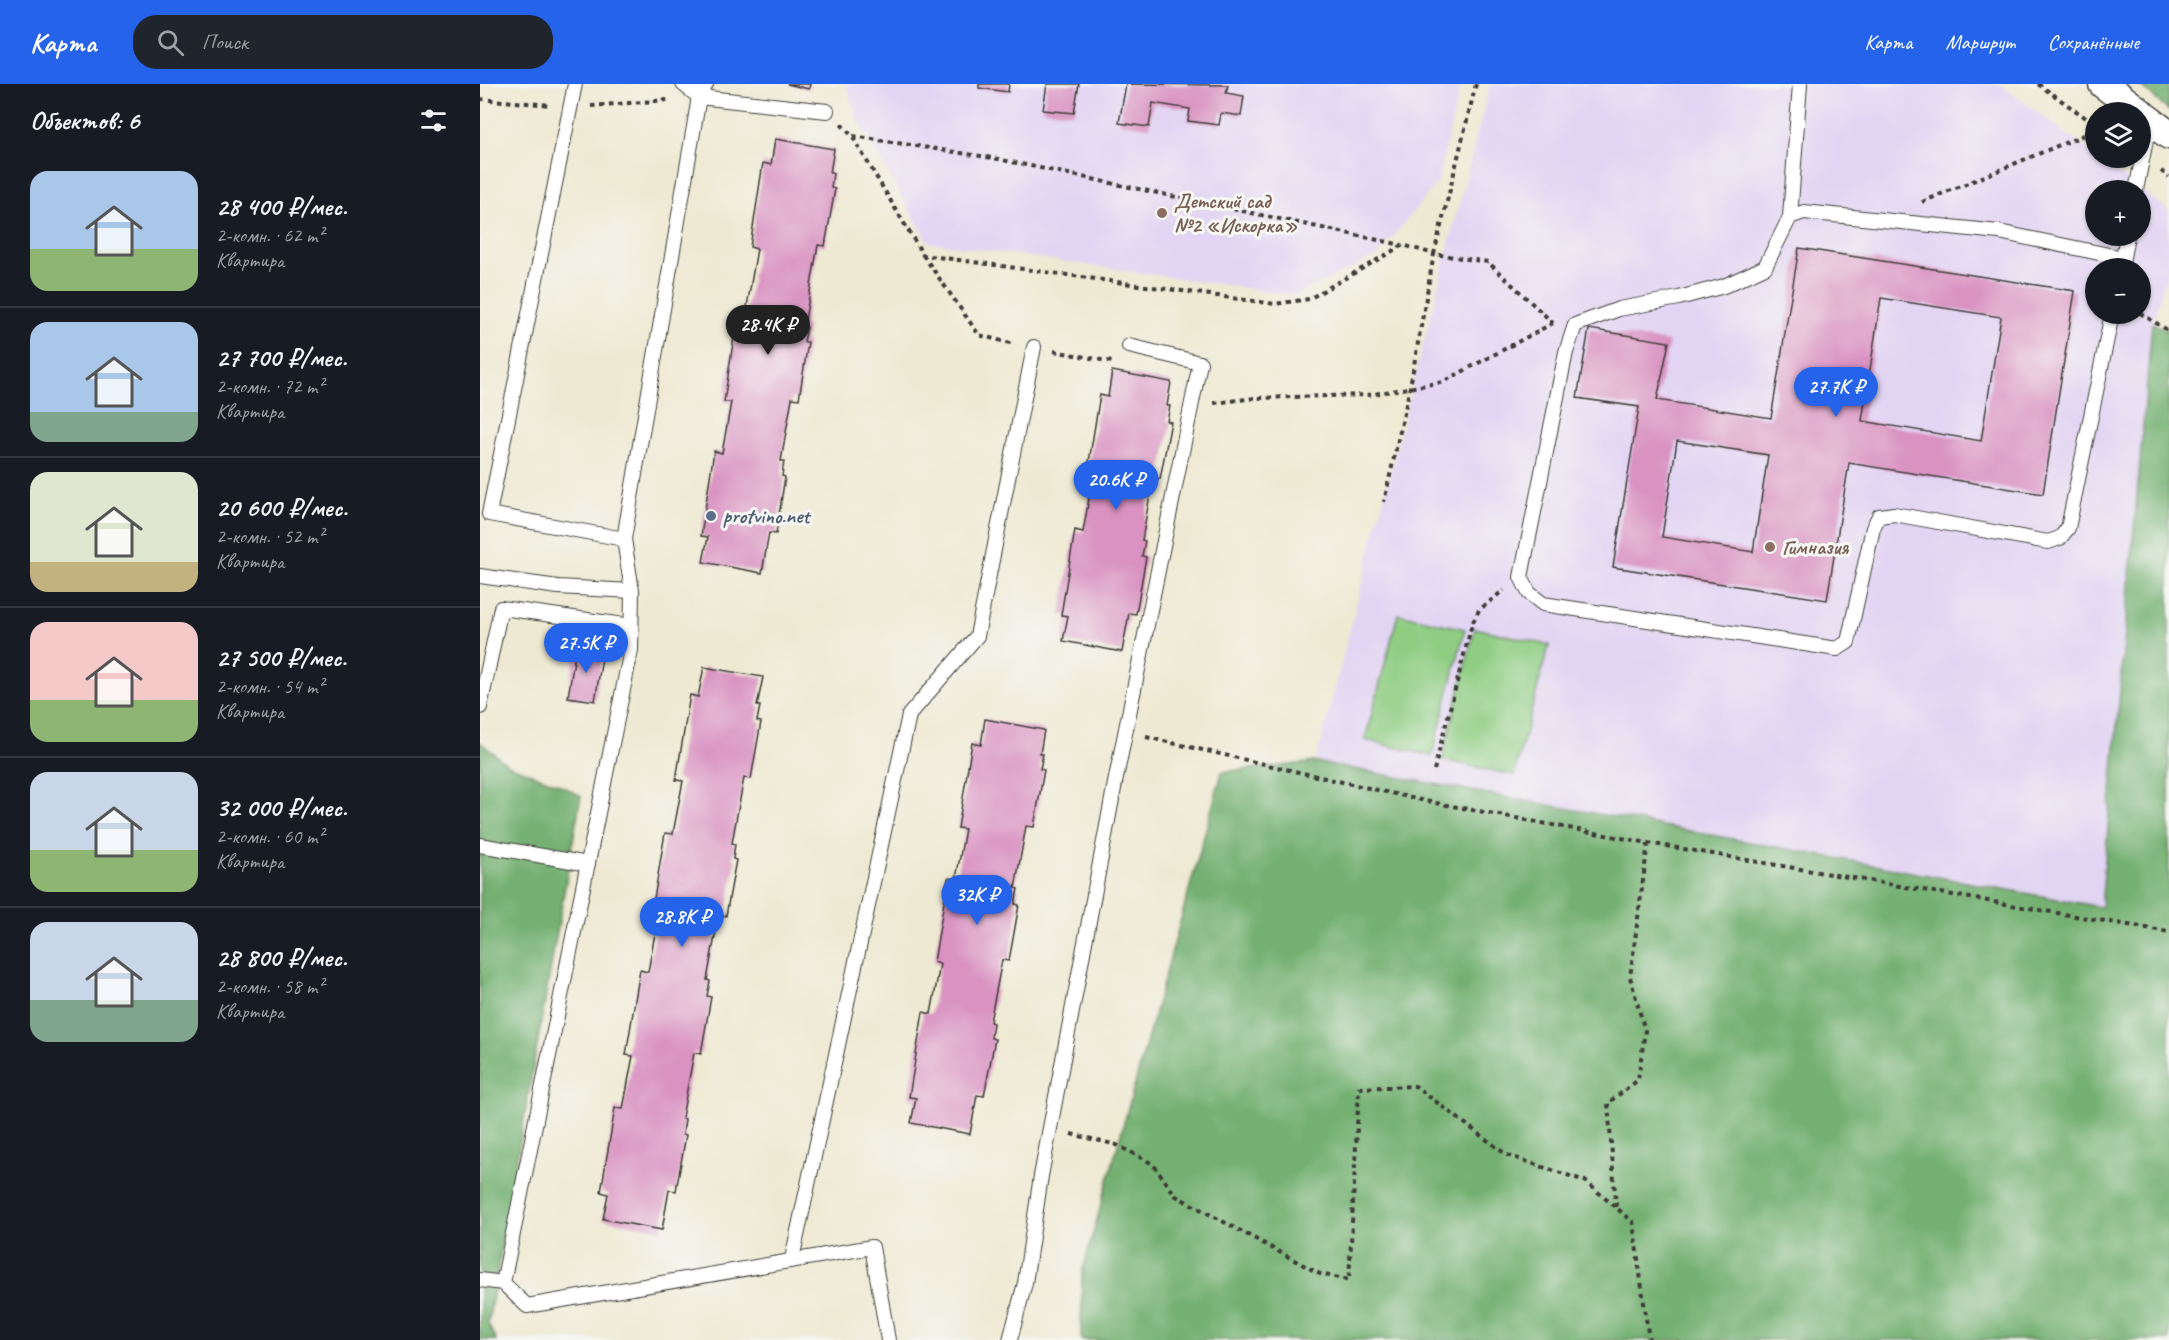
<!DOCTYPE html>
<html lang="ru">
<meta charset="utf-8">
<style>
:root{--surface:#171b24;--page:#20242c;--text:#f1f3f6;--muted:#9ea1a6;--line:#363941;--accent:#2563eb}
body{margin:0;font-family:Caveat,sans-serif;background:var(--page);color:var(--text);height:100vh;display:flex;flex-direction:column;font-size:22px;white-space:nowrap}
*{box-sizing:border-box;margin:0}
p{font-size:20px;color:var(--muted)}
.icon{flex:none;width:33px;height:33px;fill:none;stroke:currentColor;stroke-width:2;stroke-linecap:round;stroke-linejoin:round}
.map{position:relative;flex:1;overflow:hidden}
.panel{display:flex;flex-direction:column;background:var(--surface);width:480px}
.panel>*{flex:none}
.buttons{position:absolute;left:1605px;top:18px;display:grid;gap:12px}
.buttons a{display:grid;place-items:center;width:66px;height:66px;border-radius:50%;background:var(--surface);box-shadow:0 2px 4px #0004;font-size:30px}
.price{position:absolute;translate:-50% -51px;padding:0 14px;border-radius:21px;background:var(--accent);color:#fff;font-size:20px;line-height:39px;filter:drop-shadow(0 2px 3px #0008)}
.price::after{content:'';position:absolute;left:50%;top:36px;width:18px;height:14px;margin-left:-9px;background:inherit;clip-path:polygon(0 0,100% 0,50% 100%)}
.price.on{background:#222;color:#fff}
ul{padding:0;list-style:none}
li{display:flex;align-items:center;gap:18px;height:150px;padding:0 30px}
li+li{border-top:2px solid var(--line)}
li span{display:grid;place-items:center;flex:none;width:168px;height:120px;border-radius:18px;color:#555}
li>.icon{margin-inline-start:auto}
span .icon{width:72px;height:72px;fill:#fffc;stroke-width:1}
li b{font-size:26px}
h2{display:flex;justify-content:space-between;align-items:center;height:72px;padding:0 30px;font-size:26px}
header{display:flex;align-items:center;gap:36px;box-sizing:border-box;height:84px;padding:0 30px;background:var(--accent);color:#fff}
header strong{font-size:28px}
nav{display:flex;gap:33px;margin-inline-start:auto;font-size:21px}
.search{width:420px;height:54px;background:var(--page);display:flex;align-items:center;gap:15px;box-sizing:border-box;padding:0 21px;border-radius:24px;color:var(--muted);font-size:22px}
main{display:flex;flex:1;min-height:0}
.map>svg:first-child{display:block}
.built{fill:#e2d4f3;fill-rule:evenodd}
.green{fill:#8fcd83;stroke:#567450;stroke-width:1.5}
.forest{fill:#73b071;stroke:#486646;stroke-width:1.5}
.building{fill:#d992c1;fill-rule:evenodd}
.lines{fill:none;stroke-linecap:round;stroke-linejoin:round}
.lane-casing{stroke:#3c3b37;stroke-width:16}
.street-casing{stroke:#3c3b37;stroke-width:31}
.path{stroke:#3c3b37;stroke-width:4;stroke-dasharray:4.5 4.5;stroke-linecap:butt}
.lane{stroke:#fff;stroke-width:14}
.street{stroke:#fff;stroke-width:28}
.education-dot{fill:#8d6e63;stroke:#f6f6f2;stroke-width:2}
.service-dot{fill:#5c6f8a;stroke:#f6f6f2;stroke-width:2}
.labels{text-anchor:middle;stroke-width:6;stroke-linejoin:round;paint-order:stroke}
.education-label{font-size:21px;font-weight:bold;fill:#785e54;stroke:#f6f6f2;text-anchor:start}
.service-label{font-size:21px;font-weight:bold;fill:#4e5e75;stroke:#f6f6f2;text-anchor:start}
</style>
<header>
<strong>Карта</strong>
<div class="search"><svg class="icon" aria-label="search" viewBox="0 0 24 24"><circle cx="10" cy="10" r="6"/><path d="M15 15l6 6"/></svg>Поиск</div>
<nav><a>Карта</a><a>Маршрут</a><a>Сохранённые</a></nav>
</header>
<main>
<section class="panel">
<h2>Объектов: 6<svg class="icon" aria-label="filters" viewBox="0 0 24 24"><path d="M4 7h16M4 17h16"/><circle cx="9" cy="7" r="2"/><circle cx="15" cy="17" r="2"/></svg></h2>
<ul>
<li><span style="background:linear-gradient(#a9c7e8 65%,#8fb573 0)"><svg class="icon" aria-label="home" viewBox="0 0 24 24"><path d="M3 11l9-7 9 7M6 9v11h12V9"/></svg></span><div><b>28 400 ₽/мес.</b><p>2-комн. · 62 m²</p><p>Квартира</p></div></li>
<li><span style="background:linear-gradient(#a9c7e8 75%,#7fa58c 0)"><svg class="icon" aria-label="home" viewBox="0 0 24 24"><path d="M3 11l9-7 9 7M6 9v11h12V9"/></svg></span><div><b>27 700 ₽/мес.</b><p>2-комн. · 72 m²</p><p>Квартира</p></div></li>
<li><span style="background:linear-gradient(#dfe7d0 75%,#c2b280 0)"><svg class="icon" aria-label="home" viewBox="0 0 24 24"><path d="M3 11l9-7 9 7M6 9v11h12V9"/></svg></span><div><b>20 600 ₽/мес.</b><p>2-комн. · 52 m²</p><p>Квартира</p></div></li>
<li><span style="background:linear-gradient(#f6c9c9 65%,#8fb573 0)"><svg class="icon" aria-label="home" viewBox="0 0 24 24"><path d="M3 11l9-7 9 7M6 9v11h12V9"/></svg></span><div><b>27 500 ₽/мес.</b><p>2-комн. · 54 m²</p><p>Квартира</p></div></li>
<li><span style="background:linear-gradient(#c9d6e8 65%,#8fb573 0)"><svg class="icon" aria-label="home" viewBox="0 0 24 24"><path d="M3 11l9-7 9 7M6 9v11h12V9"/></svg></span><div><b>32 000 ₽/мес.</b><p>2-комн. · 60 m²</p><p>Квартира</p></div></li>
<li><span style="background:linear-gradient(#c9d6e8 65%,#7fa58c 0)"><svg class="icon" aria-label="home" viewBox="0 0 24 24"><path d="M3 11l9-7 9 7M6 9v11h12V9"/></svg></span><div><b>28 800 ₽/мес.</b><p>2-комн. · 58 m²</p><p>Квартира</p></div></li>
</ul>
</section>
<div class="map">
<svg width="1689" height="1256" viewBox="0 0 1689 1256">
<rect width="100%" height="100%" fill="#f6f6f2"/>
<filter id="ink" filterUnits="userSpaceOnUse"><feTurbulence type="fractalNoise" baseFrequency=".0167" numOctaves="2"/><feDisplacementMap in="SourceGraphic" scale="12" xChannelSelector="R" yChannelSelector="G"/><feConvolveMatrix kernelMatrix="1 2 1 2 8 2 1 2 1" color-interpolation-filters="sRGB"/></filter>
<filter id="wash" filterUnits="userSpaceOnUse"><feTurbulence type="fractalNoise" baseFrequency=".008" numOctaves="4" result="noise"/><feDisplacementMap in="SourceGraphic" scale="24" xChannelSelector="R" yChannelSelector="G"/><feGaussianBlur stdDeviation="1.35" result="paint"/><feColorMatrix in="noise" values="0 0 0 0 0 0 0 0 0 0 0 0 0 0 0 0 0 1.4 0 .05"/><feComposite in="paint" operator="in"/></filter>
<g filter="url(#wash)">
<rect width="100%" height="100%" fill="#eee9d2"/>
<g class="built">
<polygon points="366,0 981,0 957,99 897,172 815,211 448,158 377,34"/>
<path d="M1010,0h510l169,127v55l-16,56 16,9 -67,576 -786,-145zM1616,106h44v46h-44zM1616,184h44v46h-44z"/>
</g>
<g class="green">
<polygon points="918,530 985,545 952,672 885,656"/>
<polygon points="995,544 1069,561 1034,691 962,676"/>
</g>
<g class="forest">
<polygon points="1657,0 1689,0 1689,27 1662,3"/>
<polygon points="1672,239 1689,247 1689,1256 601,1256 602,1189 742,688 836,678 1621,823"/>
<polygon points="0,658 28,681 76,699 101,712 8,1240 16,1256 0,1256"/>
</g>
<g id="blocks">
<g class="building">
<polygon points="307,0 330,0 329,5"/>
<polygon points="499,0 529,0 528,8 499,4"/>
<polygon points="567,0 599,0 594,29 563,26"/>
<polygon points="646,0 748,1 746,9 764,12 761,32 741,29 739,41 708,37 710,25 673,19 669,43 639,39"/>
<polygon points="295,55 354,65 350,89 353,89 351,104 355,105 345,162 338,161 324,242 327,243 324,258 328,258 319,315 312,314 305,354 301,377 304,377 302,392 305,393 296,450 289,449 282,489 223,478 228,453 221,452 234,367 242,369 247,341 251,318 244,318 257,233 265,234 277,165 270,163 283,79 291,81"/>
<path d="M1319,164l276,43 -32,203 -194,-31 -22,137 -214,-33 26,-160 -62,-9 12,-69 80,13 -12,58 114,18zM1401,214l120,19 -20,124 -119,-20zM1197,357l91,14 -15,97 -91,-15z"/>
<polygon points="632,287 691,298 687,322 690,322 687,337 691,338 680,395 673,394 662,456 665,457 662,472 666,473 656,530 649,529 642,568 583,557 588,532 581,531 595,446 603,448 612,397 606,396 620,311 628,313"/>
<polygon points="96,564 123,568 115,617 88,613"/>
<polygon points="224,583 283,593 277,622 280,622 277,637 281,638 271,695 264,694 257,731 252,759 255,760 253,775 256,776 246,832 239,831 232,868 227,896 230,897 227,912 231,913 221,970 214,969 207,1006 202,1034 205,1035 203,1050 206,1051 196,1107 189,1106 182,1146 123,1135 128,1110 121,1108 135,1024 143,1025 148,998 153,972 146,971 160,886 168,888 173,860 178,835 171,833 185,749 193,750 198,723 203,697 196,696 210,611 218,613"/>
<polygon points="505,635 564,646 560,670 563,670 560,685 564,686 554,743 546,742 535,804 538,805 535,820 539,821 529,877 522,876 510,938 513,939 511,954 515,955 504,1012 497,1011 490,1050 431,1039 436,1014 429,1013 443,928 451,930 460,880 454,878 468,794 476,795 485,745 478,744 492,659 501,661"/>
</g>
</g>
</g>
<g filter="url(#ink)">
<use href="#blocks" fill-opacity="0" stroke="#3c3b37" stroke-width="1.5"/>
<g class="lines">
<g class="lane-casing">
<g id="lane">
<polyline points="95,0 9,430 144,455 152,507 151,566 23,1199 47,1222 392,1163 408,1256"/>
<polyline points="203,0 219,13 347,27"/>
<polyline points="1656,106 1670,36"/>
<polyline points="1310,133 1320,0"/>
<polyline points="1641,184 1647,152"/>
<polyline points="1632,230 1588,444 1580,454 1568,458 1414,430 1399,432 1393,444 1368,558 1357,565 1063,520 1049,509 1041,493 1086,268 1095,241 1139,225 1199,214 1244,202 1285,183 1310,133 1324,128 1519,148 1643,174"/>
<polyline points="144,455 219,13 226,0"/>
<polyline points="0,492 78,503 152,507"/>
<polyline points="0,623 21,524 151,542"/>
<polyline points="0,761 108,780"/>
<polyline points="312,1175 429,631 497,552 554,263"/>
<polyline points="0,1196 23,1199"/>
<polyline points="530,1256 545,1199 561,1092 635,699 720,279 649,262"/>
</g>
</g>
<g class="street-casing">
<g id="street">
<polyline points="1623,0 1660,28"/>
<polyline points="1660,29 1689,51"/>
</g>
</g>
<g class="path">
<polyline points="996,0 954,170 1008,178 1073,239"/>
<polyline points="1558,0 1616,41"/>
<polyline points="0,15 71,21"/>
<polyline points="111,22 188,16"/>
<polyline points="361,40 372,52 443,171 795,220 829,215 923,161 954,170 930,303 904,418"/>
<polyline points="373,52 513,74 922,161"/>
<polyline points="1681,87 1689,93"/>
<polyline points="1442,118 1616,46"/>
<polyline points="443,171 499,251 534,260"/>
<polyline points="1660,229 1689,247"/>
<polyline points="574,267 632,278"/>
<polyline points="734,319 775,314 888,311 963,298 1073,239"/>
<polyline points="666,653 945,717 1168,759 1689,848"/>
<polyline points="954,686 992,540 999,526 1024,506"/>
<polyline points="591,1050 637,1061 673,1080 696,1112 840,1190 869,1196 879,1004 935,1002 1027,1071 1105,1097 1153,1138 1169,1256"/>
<polyline points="1136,1123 1128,1019 1158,996 1165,947 1150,893 1168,759"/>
</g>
<use href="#lane" class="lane"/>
<use href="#street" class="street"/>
</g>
</g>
<g class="education-dot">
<circle cx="682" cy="129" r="6"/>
<circle cx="1290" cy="463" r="6"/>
</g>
<circle class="service-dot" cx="231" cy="432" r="6"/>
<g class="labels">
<g class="education-label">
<text x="694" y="124">Детcкий сад<tspan x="694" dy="24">№2 «Искорка»</tspan></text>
<text x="1302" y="470">Гимназия</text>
</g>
<g class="service-label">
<text x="243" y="439">protvino.net</text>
</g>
</g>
</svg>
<div class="buttons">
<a><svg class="icon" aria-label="layers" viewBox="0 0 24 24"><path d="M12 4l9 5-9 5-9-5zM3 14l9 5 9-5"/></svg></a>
<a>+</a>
<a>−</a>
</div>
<b class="price on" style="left:288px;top:272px">28.4K ₽</b>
<b class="price" style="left:1356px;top:334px">27.7K ₽</b>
<b class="price" style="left:636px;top:427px">20.6K ₽</b>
<b class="price" style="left:106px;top:590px">27.5K ₽</b>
<b class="price" style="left:497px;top:842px">32K ₽</b>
<b class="price" style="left:202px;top:864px">28.8K ₽</b>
</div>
</main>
